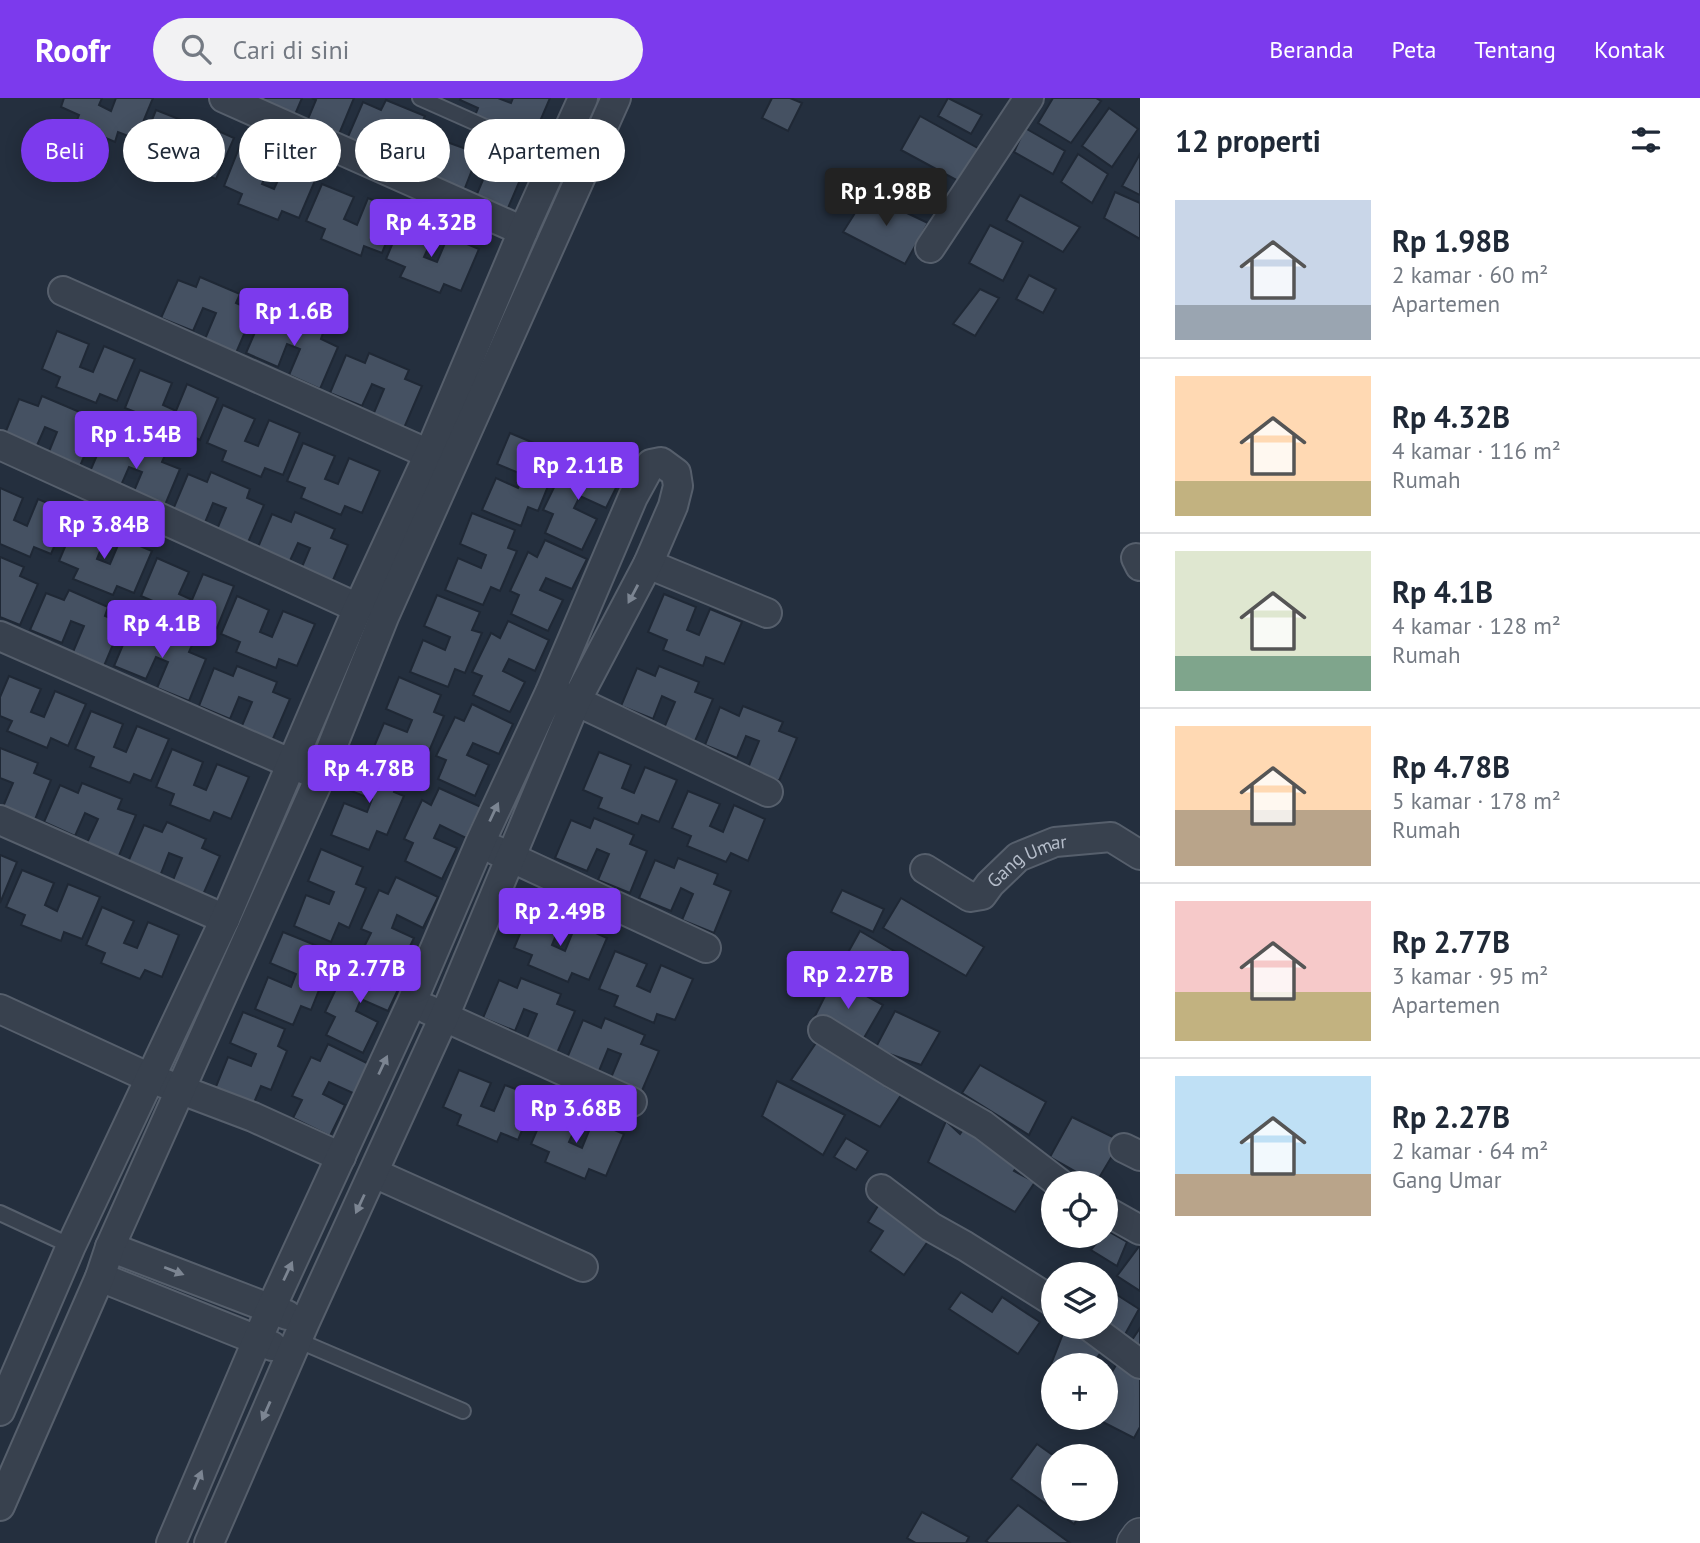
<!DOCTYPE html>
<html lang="id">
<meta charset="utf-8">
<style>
:root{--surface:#fff;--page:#f2f2f3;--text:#1f2937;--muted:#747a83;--line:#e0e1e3;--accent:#7c3aed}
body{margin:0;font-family:"PT Sans",sans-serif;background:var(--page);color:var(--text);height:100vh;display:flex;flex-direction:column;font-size:26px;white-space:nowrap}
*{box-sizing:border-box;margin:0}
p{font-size:23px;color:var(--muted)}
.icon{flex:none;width:38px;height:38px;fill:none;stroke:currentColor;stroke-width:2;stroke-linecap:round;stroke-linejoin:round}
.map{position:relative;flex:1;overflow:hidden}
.side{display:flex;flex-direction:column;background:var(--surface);width:560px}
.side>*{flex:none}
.banner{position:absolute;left:21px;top:21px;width:665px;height:63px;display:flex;gap:14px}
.controls{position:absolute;left:1041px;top:1073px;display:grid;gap:14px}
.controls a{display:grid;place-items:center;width:77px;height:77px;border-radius:50%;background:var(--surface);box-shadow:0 4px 18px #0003;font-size:35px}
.price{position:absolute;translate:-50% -60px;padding:0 16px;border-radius:7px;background:var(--accent);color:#fff;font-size:23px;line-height:46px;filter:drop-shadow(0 2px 4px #0008)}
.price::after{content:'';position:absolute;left:50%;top:42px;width:21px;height:16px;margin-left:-10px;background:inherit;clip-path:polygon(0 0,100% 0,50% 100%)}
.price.selected{background:#222;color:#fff}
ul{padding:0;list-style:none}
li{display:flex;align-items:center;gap:21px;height:175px;padding:0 35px}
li+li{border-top:2px solid var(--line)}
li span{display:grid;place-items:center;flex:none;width:196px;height:140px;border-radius:0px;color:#555}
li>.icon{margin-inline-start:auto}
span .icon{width:84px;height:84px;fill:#fffc;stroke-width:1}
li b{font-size:30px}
h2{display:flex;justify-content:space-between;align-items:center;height:84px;padding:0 35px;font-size:30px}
.chip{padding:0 24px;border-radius:32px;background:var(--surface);box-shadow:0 4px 18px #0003;font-size:24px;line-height:63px}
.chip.selected{background:var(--accent);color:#fff}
header{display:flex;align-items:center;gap:42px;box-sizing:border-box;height:98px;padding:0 35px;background:var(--accent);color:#fff}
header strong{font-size:33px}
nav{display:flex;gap:38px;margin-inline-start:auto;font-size:24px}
.search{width:490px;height:63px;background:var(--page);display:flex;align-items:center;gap:18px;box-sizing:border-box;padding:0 24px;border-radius:38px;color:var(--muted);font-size:26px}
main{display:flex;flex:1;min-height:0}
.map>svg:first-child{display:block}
.building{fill:#455162;stroke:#1f2835;stroke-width:2}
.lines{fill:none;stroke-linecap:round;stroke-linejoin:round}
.service-casing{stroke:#565f6c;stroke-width:18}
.minor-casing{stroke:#565f6c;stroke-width:32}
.tertiary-casing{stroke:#565f6c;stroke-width:38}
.service{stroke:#38414e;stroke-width:14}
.minor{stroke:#38414e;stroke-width:28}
.tertiary{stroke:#38414e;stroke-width:35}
.oneway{fill:#7c8592}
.labels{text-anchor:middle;stroke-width:5;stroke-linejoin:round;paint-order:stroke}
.street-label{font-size:19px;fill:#b4bcc9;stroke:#1d2633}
</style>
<header>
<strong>Roofr</strong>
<div class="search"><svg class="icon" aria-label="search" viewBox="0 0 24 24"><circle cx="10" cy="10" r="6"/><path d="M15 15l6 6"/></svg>Cari di sini</div>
<nav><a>Beranda</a><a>Peta</a><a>Tentang</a><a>Kontak</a></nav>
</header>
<main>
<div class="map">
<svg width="1140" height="1445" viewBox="0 0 1140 1445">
<rect width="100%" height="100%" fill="#242f3e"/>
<g class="building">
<polygon points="64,0 102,0 99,7 111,13 116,0 153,0 136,41 118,34 115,44 75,27 79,17 61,9"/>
<polygon points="265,0 302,0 294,19 262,5"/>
<polygon points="312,0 354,0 337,41 305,28 316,2"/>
<polygon points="461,0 498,0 511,5 513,0 550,0 535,35 518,27 514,36 474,20 478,10 460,2"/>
<polygon points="772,0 790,0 802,5 788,33 762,20"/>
<polygon points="948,0 982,17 971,36 938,18"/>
<polygon points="1053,0 1096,0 1101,3 1071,45 1038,25"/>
<polygon points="386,2 425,18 421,27 439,35 421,77 390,64 401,37 388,32 379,55 347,41 363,4 381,12"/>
<polygon points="1109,10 1138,31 1112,69 1082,48"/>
<polygon points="156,12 189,25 179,47 192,52 203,26 234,40 216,81 199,74 195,83 155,67 159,57 141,49"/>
<polygon points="920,18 983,53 960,84 901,52"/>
<polygon points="1025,30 1065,53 1053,76 1014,54"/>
<polygon points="470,41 510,58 505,67 523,75 505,117 474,103 485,77 472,72 463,95 431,81 447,44 466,51"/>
<polygon points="239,50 272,63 262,86 274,91 286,65 317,78 299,120 282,113 278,122 238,106 242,96 224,88"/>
<polygon points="1078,56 1108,76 1092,105 1061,84"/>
<polygon points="1140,56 1140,97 1122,88"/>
<polygon points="322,86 354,99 344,121 357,127 368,100 399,113 382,155 364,148 361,158 321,141 325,131 306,123"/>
<polygon points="1115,94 1140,105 1140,141 1104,120"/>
<polygon points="867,96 928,125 905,166 843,134"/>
<polygon points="1020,97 1080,129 1063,154 1006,122"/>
<polygon points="402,123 434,137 424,159 437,164 448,138 479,151 461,193 444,186 440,195 400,179 405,169 386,161"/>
<polygon points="990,127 1023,144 1003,183 969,165"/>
<polygon points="1029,177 1056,191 1043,215 1016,201"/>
<polygon points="200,179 240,196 236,205 254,213 236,255 205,241 216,215 203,210 193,233 161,220 178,182 196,189"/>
<polygon points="980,191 999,200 975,238 953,226"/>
<polygon points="285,215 324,232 321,241 338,249 320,291 289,277 300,251 287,246 278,269 246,255 262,218 281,225"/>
<polygon points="57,233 89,246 80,269 93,274 104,248 135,261 117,303 100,296 96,305 56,289 60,279 42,271"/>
<polygon points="369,255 409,272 405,281 422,288 404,330 373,317 384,291 372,286 362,308 330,295 346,257 365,265"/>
<polygon points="140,272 172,285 163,307 176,313 187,286 218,300 200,342 183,334 179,344 139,327 143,317 125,310"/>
<polygon points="42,298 82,315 78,324 95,332 78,373 46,361 57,334 45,329 35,352 4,338 19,301 38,308"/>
<polygon points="223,307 255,321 245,343 258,348 269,322 300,335 283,377 265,370 261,379 222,363 226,353 207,345"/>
<polygon points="510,335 553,353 545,370 554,373 538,413 528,409 521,428 482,412 496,380 518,390 524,377 497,366"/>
<polygon points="127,338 166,355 162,364 180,371 162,414 131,400 142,374 129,369 119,392 88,378 104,341 122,348"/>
<polygon points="303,345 335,358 325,381 338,386 349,360 380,373 362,415 345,408 341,417 301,400 305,390 287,383"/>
<polygon points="579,360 621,380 606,410 580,398 574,410 597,421 582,452 545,435 553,416 543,412 562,373 571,377"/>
<polygon points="211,374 250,391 247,400 264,407 246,449 215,436 226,410 213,405 204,427 172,414 188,376 207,384"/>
<polygon points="0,390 23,400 14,422 27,428 38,401 69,414 51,456 34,449 30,459 0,446"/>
<polygon points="295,414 335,431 331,440 348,447 330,489 299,476 310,450 298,445 288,467 256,454 272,416 291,424"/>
<polygon points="472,415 515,432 508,450 517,453 500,493 491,489 483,507 445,492 458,460 481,470 486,457 460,446"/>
<polygon points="75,425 106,438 97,461 110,466 121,440 152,453 134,495 117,488 113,497 73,481 78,471 59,463"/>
<polygon points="545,442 587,461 572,491 546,480 540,492 563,502 548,533 511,516 519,497 510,493 528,454 537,459"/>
<polygon points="0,459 24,469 20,478 38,486 20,527 0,519"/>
<polygon points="157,460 189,474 179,496 192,502 203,476 234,488 217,530 200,523 195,532 156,516 160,506 141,498"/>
<polygon points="69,492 108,509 105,518 122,525 104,568 73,554 84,528 71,523 62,545 30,532 46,495 64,502"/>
<polygon points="664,496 696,509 687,532 699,537 710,511 742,524 724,566 706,559 703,568 663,552 667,542 648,534"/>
<polygon points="437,497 480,514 472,532 482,535 465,575 455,571 448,589 410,574 423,542 445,552 450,539 424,528"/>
<polygon points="237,498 269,512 260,534 272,539 283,513 315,526 297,568 279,561 276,570 236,554 240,544 221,536"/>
<polygon points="508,523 549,542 535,573 509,561 503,573 525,584 510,614 473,597 482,578 472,574 491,535 500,540"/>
<polygon points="153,528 193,545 189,554 206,561 189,603 157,590 168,564 156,559 146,581 114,568 130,530 149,538"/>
<polygon points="237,568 277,584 273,594 290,601 272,643 241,630 252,604 239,599 230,621 199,608 214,570 233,578"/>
<polygon points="659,568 699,584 695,594 713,601 695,643 664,630 675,604 662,598 653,621 621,608 637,570 655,578"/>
<polygon points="9,578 41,591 31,614 44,619 55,593 86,606 68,648 51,640 47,650 7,633 12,623 0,618 0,599"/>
<polygon points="399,579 441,597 434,614 444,618 427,658 417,654 409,672 371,656 384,625 407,634 412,622 386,611"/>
<polygon points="472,606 513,626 499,656 473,645 467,657 489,667 475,698 438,681 446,662 436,658 455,619 464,623"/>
<polygon points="743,608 783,624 779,633 797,640 779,683 748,670 759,643 746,638 737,660 705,647 720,609 739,618"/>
<polygon points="91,613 123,626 114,649 126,654 137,628 169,641 151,683 134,676 130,685 90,669 94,659 75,651"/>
<polygon points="0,650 38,665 34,675 51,682 34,724 2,711 13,685 0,680"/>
<polygon points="172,651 203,664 194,687 206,692 217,666 249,679 231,721 214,714 210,723 170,707 174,696 156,689"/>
<polygon points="599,654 631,667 622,690 634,695 645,669 677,682 659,724 642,717 638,726 598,710 602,700 583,692"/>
<polygon points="359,660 401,677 394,694 404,698 387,737 377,733 369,752 331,737 344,705 367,714 372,701 346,691"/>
<polygon points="82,685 122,701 118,711 136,717 118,760 86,747 98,721 85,715 75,738 44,724 60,687 78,695"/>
<polygon points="439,690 481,709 466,740 440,727 434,740 457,750 442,781 405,763 413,745 404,741 422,702 431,707"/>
<polygon points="688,693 720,706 710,728 723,734 734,707 765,721 748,763 731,755 726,764 687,748 691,738 672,730"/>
<polygon points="594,720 634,737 630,746 647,753 630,795 598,782 609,756 597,751 587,773 555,760 571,722 590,730"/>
<polygon points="167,724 206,741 202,750 220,758 202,799 171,787 182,760 169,755 160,778 128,764 144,727 162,734"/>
<polygon points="321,751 363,769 356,786 366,790 349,830 339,825 331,844 294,828 306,797 329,806 334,794 308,783"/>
<polygon points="0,757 17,764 0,805"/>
<polygon points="678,760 718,776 714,786 731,793 714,835 682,822 693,796 681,790 671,813 639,800 655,762 674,770"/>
<polygon points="22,772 54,785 45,807 57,813 68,786 100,799 82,841 64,834 61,843 21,827 25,817 6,809"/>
<polygon points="396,779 438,799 423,830 397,817 392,830 414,840 399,871 362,853 371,835 361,831 379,792 388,796"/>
<polygon points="842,792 884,811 873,834 831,814"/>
<polygon points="901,800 984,849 966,878 883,830"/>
<polygon points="102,809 134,823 124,845 137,850 148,824 179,837 162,879 145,872 140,881 101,865 105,855 86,847"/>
<polygon points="530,812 561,825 552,847 565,853 576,826 607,840 589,882 572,875 568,884 528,867 532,857 514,850"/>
<polygon points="860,833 906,860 893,886 845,860"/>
<polygon points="283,834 325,851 318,869 327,872 311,912 301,908 293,927 255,911 268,879 291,889 296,876 270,865"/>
<polygon points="615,853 647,866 637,888 650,894 661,867 693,881 675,922 657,916 654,925 614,908 618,898 599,891"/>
<polygon points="361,863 402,883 388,913 361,901 356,913 378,924 363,955 326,937 335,919 325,914 343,876 352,880"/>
<polygon points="521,880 561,896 557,906 575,913 557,955 526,942 537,916 524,911 515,933 483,920 499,882 517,890"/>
<polygon points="834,880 883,907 861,945 814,920"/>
<polygon points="895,913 940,934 921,967 875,951"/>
<polygon points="243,914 285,931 278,948 287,953 271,992 261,988 253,1007 215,991 228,959 251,968 256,956 230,945"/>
<polygon points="605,920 645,937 641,946 659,953 641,995 610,982 621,956 608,951 599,973 567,960 583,922 601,930"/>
<polygon points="818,942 890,983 886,989 901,997 880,1029 791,982"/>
<polygon points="328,946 369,966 355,996 329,984 323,996 345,1007 330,1038 293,1020 302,1002 292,998 311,959 320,963"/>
<polygon points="980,967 1046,1004 1029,1037 962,995"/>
<polygon points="459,972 491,985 481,1008 494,1013 505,987 536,999 518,1042 501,1035 497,1044 457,1027 461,1017 443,1009"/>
<polygon points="777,983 845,1017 823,1057 762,1018"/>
<polygon points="547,1009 579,1022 569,1044 582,1050 593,1023 624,1036 606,1078 589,1071 585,1081 545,1064 549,1054 531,1046"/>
<polygon points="1072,1019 1121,1043 1096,1085 1050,1059"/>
<polygon points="946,1023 960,1036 967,1026 1022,1061 1014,1073 1035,1084 1015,1114 928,1064"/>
<polygon points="846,1040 868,1053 856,1072 834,1059"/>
<polygon points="881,1103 931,1139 904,1177 870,1153 883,1133 868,1124"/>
<polygon points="1106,1132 1127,1144 1117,1168 1091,1152 1102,1138 1106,1138"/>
<polygon points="1140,1147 1140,1193 1117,1178"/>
<polygon points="961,1194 992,1214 1002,1199 1040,1224 1018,1256 949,1211"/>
<polygon points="1114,1195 1139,1211 1123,1240 1106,1228 1106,1206"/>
<polygon points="1066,1228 1072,1228 1104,1250 1092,1267 1054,1267 1054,1278 1048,1274"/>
<polygon points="1140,1230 1140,1252 1130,1245"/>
<polygon points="1119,1262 1140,1276 1140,1329 1134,1340 1095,1320 1106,1320 1106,1284"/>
<polygon points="1037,1346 1054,1358 1054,1410 1085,1410 1074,1426 1011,1381"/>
<polygon points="1018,1407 1070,1445 989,1445 986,1443"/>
<polygon points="922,1414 969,1439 966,1445 916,1445 907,1440"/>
</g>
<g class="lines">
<g class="service-casing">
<g id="service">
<polyline points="420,0 555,60"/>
<polyline points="0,1115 71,1148"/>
<polyline points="297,1242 463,1313"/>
</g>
</g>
<g class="minor-casing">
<g id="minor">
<polyline points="224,0 523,133"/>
<polyline points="930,150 1029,0"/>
<polyline points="63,193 429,356"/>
<polyline points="0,347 358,510"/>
<polyline points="1136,460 1140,468"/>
<polyline points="648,466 767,515"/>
<polyline points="0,538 308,673"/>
<polyline points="559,597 576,603 768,694"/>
<polyline points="0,722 225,821"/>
<polyline points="495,752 706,850"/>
<path id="s1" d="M925,771l45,28 12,-2 8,-11 28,-27 37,-15 56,-5 29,18"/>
<polyline points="0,911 150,980 253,1019 341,1059"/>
<polyline points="427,911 632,1004"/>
<polyline points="823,932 892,975 983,1027 1059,1085"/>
<polyline points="1124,1050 1140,1058"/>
<polyline points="374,1075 583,1169"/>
<polyline points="881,1091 931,1129 965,1148 1054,1204"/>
<polyline points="1106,1113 1140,1132"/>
<polyline points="110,1149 287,1217"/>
<polyline points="100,1179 272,1248"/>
<polyline points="1089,1228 1140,1266"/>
<polyline points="0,1313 71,1148 225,821 358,510 429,356 523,133 583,0"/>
<polyline points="0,1408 100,1179 110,1149 320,679 384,519 616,0"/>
<polyline points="171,1445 271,1210 412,904 480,745 550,594 633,399 651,366 661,364 676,375 678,388 673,408 648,466 576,603 444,919 305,1224 209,1445"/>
</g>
</g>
<g class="tertiary-casing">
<polyline id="tertiary" points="1135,1445 1140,1438"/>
</g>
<use href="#service" class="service"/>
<use href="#minor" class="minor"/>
<use href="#tertiary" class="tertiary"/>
</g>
<defs><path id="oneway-solid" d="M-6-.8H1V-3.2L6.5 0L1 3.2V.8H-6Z" transform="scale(1.75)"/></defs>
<g class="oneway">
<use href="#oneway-solid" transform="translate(633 496) rotate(118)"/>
<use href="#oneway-solid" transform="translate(494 714) rotate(-65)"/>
<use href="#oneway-solid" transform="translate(383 967) rotate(-65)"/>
<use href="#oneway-solid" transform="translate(360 1106) rotate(115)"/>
<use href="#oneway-solid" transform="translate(174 1173) rotate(21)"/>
<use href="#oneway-solid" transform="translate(288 1173) rotate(-65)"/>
<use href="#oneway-solid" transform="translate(266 1313) rotate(114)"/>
<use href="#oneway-solid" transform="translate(198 1382) rotate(-67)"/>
</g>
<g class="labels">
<g class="street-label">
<text dy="7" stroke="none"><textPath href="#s1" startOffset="124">Gang Umar</textPath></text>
</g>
</g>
</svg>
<div class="controls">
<a><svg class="icon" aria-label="locate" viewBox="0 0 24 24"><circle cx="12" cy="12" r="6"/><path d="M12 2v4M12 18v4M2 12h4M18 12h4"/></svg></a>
<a><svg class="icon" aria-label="layers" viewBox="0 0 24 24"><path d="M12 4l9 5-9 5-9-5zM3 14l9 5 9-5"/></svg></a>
<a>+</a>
<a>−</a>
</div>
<b class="price selected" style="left:886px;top:130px">Rp 1.98B</b>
<b class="price" style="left:431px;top:161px">Rp 4.32B</b>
<b class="price" style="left:294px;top:250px">Rp 1.6B</b>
<b class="price" style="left:136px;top:373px">Rp 1.54B</b>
<b class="price" style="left:578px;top:404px">Rp 2.11B</b>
<b class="price" style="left:104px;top:463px">Rp 3.84B</b>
<b class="price" style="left:162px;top:562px">Rp 4.1B</b>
<b class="price" style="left:369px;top:707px">Rp 4.78B</b>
<b class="price" style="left:560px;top:850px">Rp 2.49B</b>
<b class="price" style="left:360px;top:907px">Rp 2.77B</b>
<b class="price" style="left:848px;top:913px">Rp 2.27B</b>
<b class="price" style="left:576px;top:1047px">Rp 3.68B</b>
<div class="banner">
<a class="chip selected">Beli</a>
<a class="chip">Sewa</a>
<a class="chip">Filter</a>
<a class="chip">Baru</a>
<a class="chip">Apartemen</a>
</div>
</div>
<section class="side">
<h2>12 properti<svg class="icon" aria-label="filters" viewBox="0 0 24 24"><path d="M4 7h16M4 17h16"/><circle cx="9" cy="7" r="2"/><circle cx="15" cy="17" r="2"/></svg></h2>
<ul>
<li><span style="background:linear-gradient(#c9d6e8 75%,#9aa5b1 0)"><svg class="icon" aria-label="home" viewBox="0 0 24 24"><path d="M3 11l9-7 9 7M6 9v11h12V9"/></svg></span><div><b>Rp 1.98B</b><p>2 kamar · 60 m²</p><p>Apartemen</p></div></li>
<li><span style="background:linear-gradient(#ffd9b3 75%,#c2b280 0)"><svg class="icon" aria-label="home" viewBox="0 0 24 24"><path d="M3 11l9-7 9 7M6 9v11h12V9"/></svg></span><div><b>Rp 4.32B</b><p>4 kamar · 116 m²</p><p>Rumah</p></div></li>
<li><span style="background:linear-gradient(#dfe7d0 75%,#7fa58c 0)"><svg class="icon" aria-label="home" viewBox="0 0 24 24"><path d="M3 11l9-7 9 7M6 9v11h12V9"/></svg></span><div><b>Rp 4.1B</b><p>4 kamar · 128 m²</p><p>Rumah</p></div></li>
<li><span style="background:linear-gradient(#ffd9b3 60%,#b9a48a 0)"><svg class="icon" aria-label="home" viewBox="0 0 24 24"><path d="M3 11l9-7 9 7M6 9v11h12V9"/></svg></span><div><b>Rp 4.78B</b><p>5 kamar · 178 m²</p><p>Rumah</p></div></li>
<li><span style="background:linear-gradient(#f6c9c9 65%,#c2b280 0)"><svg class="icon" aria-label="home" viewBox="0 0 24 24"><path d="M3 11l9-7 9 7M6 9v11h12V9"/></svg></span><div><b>Rp 2.77B</b><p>3 kamar · 95 m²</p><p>Apartemen</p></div></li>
<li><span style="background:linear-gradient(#bfe0f5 70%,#b9a48a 0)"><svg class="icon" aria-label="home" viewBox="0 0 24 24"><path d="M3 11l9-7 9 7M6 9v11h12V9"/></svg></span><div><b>Rp 2.27B</b><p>2 kamar · 64 m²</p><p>Gang Umar</p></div></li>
</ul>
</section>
</main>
